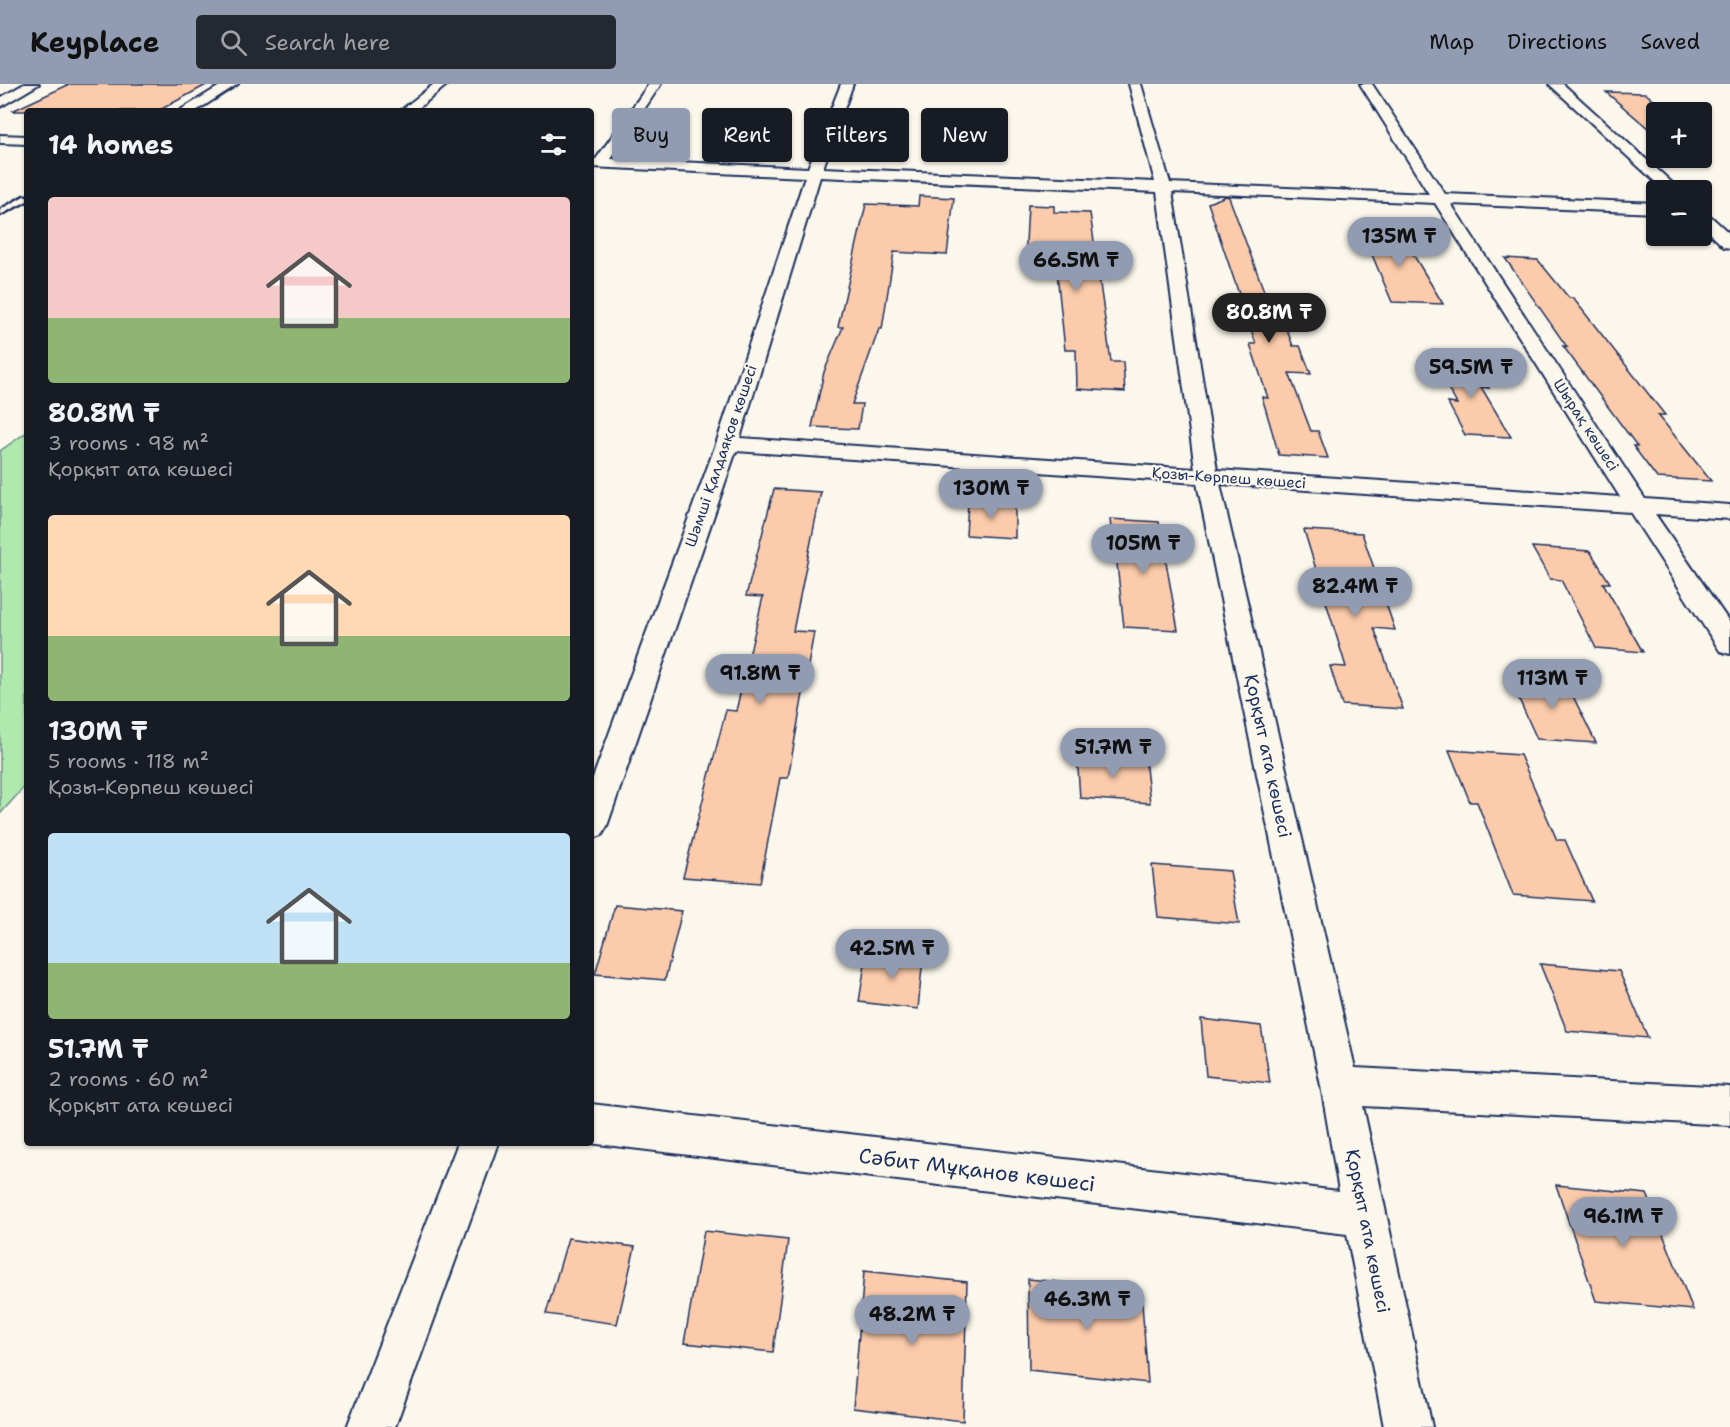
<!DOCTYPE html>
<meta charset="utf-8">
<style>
:root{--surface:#171b24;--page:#242831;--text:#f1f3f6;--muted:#9ea1a6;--accent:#919bb2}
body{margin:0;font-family:"Shantell Sans",sans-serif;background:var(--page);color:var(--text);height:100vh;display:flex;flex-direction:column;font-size:22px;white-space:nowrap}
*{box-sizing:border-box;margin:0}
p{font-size:20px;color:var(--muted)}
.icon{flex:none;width:33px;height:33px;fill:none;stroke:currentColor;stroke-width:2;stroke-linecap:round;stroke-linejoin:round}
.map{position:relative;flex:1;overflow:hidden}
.side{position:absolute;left:24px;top:24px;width:570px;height:1038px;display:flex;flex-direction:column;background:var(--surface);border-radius:6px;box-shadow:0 2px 4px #0004}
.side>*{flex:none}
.banner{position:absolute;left:612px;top:24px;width:570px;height:54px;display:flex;gap:12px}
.fabs{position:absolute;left:1646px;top:18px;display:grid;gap:12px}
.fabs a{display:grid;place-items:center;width:66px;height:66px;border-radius:6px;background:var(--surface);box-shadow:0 2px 4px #0004;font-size:30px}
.price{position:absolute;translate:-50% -51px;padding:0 14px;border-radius:21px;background:var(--accent);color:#111;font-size:20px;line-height:39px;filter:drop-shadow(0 2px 3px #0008)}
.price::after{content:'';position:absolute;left:50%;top:36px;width:18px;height:14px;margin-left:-9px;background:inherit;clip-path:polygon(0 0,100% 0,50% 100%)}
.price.selected{background:#222;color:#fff}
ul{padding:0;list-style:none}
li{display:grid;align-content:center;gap:12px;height:318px;padding:0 24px}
li span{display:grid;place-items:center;height:186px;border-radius:6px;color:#555}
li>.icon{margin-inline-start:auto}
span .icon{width:108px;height:108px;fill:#fffc;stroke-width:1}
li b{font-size:26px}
h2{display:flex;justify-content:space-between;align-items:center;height:72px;padding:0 24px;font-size:26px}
.chip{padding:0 21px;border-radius:6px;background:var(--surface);box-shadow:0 2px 4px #0004;font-size:21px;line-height:54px}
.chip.selected{background:var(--accent);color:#111}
header{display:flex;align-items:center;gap:36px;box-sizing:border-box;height:84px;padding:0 30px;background:var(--accent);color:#111}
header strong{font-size:28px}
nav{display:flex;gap:33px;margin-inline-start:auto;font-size:21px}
.search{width:420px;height:54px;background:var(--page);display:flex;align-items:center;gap:15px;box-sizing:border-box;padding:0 21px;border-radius:6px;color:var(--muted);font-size:22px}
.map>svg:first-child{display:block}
.green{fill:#b0e9ad;stroke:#668c86;stroke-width:1.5}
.building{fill:#fccbab;stroke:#1b2f5e;stroke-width:1.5}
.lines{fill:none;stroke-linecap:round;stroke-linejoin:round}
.lane-casing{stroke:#1b2f5e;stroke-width:5}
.street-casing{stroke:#1b2f5e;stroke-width:4}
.lane{fill:#fbf7ec;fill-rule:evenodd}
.street{fill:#fbf7ec;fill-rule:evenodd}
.labels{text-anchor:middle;stroke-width:4.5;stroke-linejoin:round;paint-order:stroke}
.far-street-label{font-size:15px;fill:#1b2f5e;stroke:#fbf7ec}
.street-label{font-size:18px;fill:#1b2f5e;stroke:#fbf7ec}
.near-street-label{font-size:21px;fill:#1b2f5e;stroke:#fbf7ec}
</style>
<header>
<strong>Keyplace</strong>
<div class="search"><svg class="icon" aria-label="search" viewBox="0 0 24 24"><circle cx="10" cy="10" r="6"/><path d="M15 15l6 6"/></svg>Search here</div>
<nav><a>Map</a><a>Directions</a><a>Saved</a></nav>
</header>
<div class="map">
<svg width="1730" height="1343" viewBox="0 0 1730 1343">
<rect width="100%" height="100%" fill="#fbf7ec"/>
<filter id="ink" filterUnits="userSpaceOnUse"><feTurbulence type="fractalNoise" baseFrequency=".0167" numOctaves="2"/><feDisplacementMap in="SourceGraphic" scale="12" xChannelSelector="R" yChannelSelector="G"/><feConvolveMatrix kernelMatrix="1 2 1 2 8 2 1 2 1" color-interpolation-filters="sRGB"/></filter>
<g filter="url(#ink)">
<polygon class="green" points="27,348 27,700 0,730 0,367"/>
<g class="building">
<polygon points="70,0 208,0 158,27 12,27"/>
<polygon points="1606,8 1645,9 1656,18 1656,51"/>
<polygon points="919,112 954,114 947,171 894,168 882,245 879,245 852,320 862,320 858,345 812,343 824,288 843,243 838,243 866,120 918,122"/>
<polygon points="1226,112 1229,113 1270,223 1278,223 1293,262 1300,262 1311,290 1289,289 1311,347 1318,347 1328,374 1279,371 1262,313 1268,314 1250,260 1256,260 1208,119"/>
<polygon points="1028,121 1054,122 1054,128 1090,129 1111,278 1123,278 1125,308 1077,305 1076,266 1065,266 1056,179 1025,178"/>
<polygon points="1359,140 1390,142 1400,164 1410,165 1443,220 1392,218"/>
<polygon points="1505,174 1538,176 1569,214 1573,214 1665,331 1658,331 1711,397 1657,394 1633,362 1637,362 1563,262 1567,263"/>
<polygon points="1432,276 1474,278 1489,304 1481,303 1511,353 1465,351 1448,319 1457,320"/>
<polygon points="774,405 821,408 793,547 814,548 788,694 780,694 760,799 683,793 726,626 736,627 763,513 746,512"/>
<polygon points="968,418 1015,421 1015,454 966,451"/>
<polygon points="1110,435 1159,438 1178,546 1124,543 1115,462 1113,462"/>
<polygon points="1304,446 1362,449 1395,546 1374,544 1403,625 1342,621 1330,582 1346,583"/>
<polygon points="1532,463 1590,467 1610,499 1603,499 1643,568 1596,564 1561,496 1550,495"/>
<polygon points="1509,593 1565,596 1596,659 1537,655"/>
<polygon points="1449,666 1520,671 1557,756 1565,756 1592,817 1513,811 1477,718 1470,718"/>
<polygon points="1077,670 1145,675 1150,719 1080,714"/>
<polygon points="1152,781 1230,787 1239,840 1158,833"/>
<polygon points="615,821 682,827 665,896 595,890"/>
<polygon points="867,867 923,873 918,925 859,918"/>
<polygon points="1540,880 1619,887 1648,954 1567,947"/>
<polygon points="1201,935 1261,942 1270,999 1206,992"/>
<polygon points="1556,1101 1647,1110 1693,1226 1596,1217"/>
<polygon points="704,1147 788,1156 773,1268 684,1259"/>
<polygon points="568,1154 635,1163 617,1240 546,1230"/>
<polygon points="864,1187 967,1198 963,1337 853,1324"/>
<polygon points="1028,1195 1141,1206 1148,1299 1029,1286"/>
</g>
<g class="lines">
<g class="lane-casing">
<polygon id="lane" points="24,112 27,112 27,117 0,131 0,126"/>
</g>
<g class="street-casing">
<g id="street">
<polygon points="24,0 39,0 0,23 0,14"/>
<polygon points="223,0 238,0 196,27 179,27"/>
<polygon points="434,0 448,0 415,27 400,27"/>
<path d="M649,0h12l-50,75 197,9 33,-84h12l-30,84 332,14 -26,-98h12l29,99 259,11 -69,-110h12l73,110 211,9v10l-205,-9 194,295 85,6v14l-75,-5 75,109v31l-10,-3 -90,-139 -410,-28 135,584 375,19v38l-367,-19 69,321h-48l-37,-193 -758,-91 2,-39 748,87 -18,-105 -124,-603 -461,-32 -129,375 -5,9 -11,4v-56l125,-339 89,-267 -214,-10v-8h5zM820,93l337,15 38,277 -455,-31zM1172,108l263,11 185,294 -403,-27z"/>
<polygon points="1549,0 1563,0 1680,106 1664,106"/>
<polygon points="0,51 27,52 27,60 0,59"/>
<polygon points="1701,127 1707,129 1730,150 1730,164 1724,163 1701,141"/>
<polygon points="458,1059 498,1059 395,1343 347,1343"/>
</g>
</g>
<use href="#lane" class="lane"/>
<use href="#street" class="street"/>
</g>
</g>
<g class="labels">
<g class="far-street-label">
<text transform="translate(1586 341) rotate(57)" y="5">Шырақ көшесі</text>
<text transform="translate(721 372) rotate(-71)" y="5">Шәмші Қалдаяқов көшесі</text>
<text transform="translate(1229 394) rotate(4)" y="5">Қозы-Көрпеш көшесі</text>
</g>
<g class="street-label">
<text transform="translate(1268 672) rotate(78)" y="6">Қорқыт ата көшесі</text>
<text transform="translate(1368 1147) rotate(79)" y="6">Қорқыт ата көшесі</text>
</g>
<g class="near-street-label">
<text transform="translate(977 1086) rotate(7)" y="7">Сәбит Мұқанов көшесі</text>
</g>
</g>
</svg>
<div class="fabs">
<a>+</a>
<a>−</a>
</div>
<b class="price" style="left:1399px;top:184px">135M ₸</b>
<b class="price" style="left:1076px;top:208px">66.5M ₸</b>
<b class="price selected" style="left:1269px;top:260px">80.8M ₸</b>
<b class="price" style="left:1471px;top:315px">59.5M ₸</b>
<b class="price" style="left:991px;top:436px">130M ₸</b>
<b class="price" style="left:1143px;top:491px">105M ₸</b>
<b class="price" style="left:1355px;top:534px">82.4M ₸</b>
<b class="price" style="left:760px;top:621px">91.8M ₸</b>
<b class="price" style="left:1552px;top:626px">113M ₸</b>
<b class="price" style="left:1113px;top:695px">51.7M ₸</b>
<b class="price" style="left:892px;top:896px">42.5M ₸</b>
<b class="price" style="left:1623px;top:1164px">96.1M ₸</b>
<b class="price" style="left:1087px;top:1247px">46.3M ₸</b>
<b class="price" style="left:912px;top:1262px">48.2M ₸</b>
<div class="banner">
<a class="chip selected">Buy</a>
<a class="chip">Rent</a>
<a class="chip">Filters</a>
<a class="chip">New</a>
</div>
<section class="side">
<h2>14 homes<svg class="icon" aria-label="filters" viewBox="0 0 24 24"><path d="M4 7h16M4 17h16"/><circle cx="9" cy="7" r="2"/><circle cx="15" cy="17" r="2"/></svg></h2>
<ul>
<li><span style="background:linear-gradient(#f6c9c9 65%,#8fb573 0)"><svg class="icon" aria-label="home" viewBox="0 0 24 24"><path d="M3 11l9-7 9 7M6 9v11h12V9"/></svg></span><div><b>80.8M ₸</b><p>3 rooms · 98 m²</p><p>Қорқыт ата көшесі</p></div></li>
<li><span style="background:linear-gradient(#ffd9b3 65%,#8fb573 0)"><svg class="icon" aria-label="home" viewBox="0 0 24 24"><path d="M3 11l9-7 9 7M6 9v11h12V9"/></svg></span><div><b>130M ₸</b><p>5 rooms · 118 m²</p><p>Қозы-Көрпеш көшесі</p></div></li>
<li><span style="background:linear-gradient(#bfe0f5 70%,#8fb573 0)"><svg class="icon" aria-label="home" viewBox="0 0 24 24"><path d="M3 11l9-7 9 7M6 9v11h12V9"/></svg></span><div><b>51.7M ₸</b><p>2 rooms · 60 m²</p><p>Қорқыт ата көшесі</p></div></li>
</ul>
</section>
</div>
